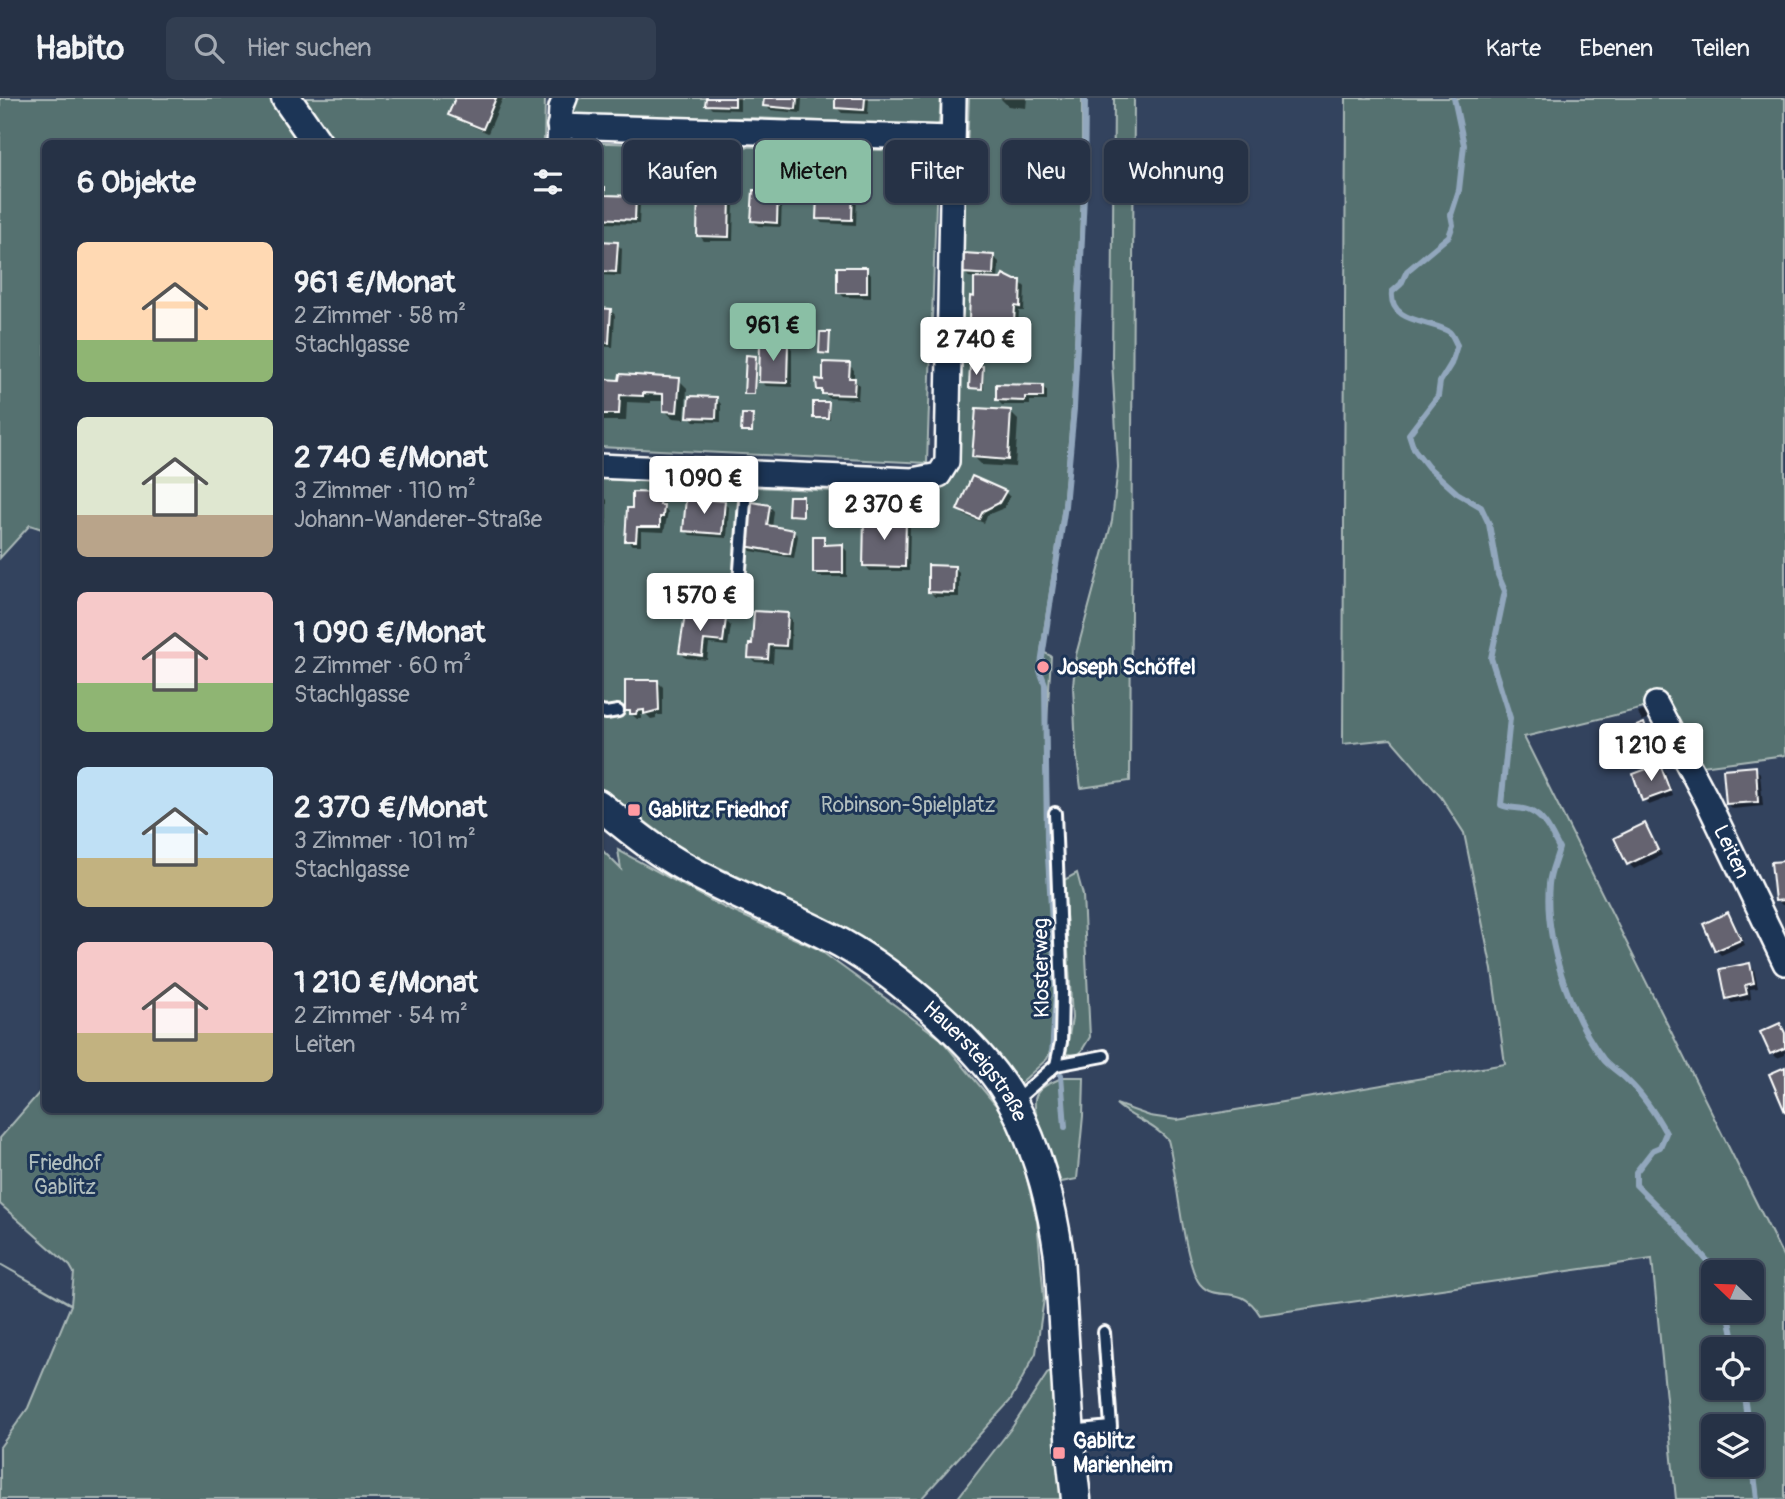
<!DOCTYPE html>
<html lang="de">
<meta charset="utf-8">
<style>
:root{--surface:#263246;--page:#323e51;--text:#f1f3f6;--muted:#a4aab3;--line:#424d5f;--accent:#8abfa5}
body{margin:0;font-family:Pangolin,sans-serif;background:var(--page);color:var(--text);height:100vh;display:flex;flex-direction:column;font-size:26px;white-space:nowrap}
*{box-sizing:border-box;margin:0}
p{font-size:23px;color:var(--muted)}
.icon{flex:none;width:38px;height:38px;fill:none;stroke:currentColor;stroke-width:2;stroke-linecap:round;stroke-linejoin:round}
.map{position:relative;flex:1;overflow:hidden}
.sheet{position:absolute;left:42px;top:42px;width:560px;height:973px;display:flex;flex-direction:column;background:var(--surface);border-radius:10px;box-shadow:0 2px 5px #0004,0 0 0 2px var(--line)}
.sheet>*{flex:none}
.hud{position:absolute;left:623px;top:42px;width:665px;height:63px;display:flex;gap:14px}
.needle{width:46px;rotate:293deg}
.fabs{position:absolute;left:1701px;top:1162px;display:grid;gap:14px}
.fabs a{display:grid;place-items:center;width:63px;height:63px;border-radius:10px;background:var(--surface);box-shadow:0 2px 5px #0004,0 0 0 2px var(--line);font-size:35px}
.price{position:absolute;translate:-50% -60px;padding:0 16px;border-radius:7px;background:#fff;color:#222;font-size:23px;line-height:46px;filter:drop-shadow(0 2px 4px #0008)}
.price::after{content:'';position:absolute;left:50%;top:42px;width:21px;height:16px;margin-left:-10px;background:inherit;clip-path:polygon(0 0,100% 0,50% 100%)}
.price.active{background:var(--accent);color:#111}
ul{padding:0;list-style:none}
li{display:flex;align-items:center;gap:21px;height:175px;padding:0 35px}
li span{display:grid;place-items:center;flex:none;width:196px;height:140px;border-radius:10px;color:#555}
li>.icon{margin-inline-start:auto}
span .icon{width:84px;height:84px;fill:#fffc;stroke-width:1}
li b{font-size:30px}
h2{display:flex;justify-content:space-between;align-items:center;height:84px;padding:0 35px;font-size:30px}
.chip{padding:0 24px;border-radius:10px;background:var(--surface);box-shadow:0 2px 5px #0004,0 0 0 2px var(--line);font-size:24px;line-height:63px}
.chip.active{background:var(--accent);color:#111}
header{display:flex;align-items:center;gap:42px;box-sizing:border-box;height:98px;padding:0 35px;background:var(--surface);border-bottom:2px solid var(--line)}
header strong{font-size:33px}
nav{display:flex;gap:38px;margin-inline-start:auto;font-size:24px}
.search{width:490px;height:63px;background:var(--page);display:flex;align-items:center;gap:18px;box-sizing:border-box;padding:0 24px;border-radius:10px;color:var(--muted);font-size:26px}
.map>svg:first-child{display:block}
.green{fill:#54716f;stroke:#aab8b7;stroke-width:2;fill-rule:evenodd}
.shadow{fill:#0007}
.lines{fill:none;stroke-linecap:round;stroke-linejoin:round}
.stream{stroke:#92a7bd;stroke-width:6}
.building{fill:#65646f;stroke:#fff;stroke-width:2}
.service-casing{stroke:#fff;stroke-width:16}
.minor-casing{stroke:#fff;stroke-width:28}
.tertiary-casing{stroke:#fff;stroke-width:33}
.service{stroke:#1d3557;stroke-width:10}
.minor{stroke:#1d3557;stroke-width:23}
.tertiary{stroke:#1d3557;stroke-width:28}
.poi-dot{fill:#ff9aa2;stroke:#1d3557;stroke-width:2.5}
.labels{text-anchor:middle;stroke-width:6;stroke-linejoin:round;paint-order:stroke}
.poi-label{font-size:21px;font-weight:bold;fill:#fff;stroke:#1d3557;text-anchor:start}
.park-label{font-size:21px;fill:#b2bfbe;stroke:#1d3557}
.street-label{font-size:21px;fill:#fff;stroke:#1d3557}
</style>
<header>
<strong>Habito</strong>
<div class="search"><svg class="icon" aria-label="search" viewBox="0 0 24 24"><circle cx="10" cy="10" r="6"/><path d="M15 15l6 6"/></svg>Hier suchen</div>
<nav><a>Karte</a><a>Ebenen</a><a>Teilen</a></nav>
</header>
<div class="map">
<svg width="1785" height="1401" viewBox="0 0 1785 1401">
<rect width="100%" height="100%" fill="#33435e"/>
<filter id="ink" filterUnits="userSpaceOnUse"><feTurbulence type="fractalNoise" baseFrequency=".0143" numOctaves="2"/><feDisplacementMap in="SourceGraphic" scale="14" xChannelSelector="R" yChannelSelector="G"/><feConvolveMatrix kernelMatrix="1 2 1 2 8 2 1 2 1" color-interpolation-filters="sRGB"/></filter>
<g filter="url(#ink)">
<g class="green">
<polygon points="0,0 270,0 303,45 46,46 45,432 30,427 0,460"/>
<polygon points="298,0 545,0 544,45 331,45"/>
<polygon points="574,0 941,0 939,26 935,28 752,20 572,20 571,10"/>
<polygon points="969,0 1082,0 1082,97 1072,310 1063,408 1041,553 1051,558 1047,624 1049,742 1057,891 1055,940 1047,961 1014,991 968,926 899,865 826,821 683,752 599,689 598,381 915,397 923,396 946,384 957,361 960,229"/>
<polygon points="1114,0 1134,0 1130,683 1081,690 1076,652 1073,588 1076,557 1112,423 1118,369 1112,263"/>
<path d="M1346,0h439v657l-83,11 -54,-59 -124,30 261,523v239h-109l-24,-240 -392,56c-20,-34 -43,-11 -60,-31 -17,-21 -23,-113 -32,-144 -15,-17 -36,-21 -52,-36l34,12 27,4 328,-56 -13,-94 -28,-137 -23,-36 -50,-58 -48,5zM1713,1174h39v39h-39zM1713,1251h39v39h-39zM1713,1328h39v39h-39z"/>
<polygon points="570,44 918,53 934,57 937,60 937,76 927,365 599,349 598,46 570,45"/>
<polygon points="599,749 621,771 618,752 723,809 818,851 941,941 1014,1029 1037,1122 1044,1201 1036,1255 1010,1303 921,1401 0,1401 0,1349 28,1310 71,1207 0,1166 71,1206 74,1175 70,1168 0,1106 0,1040 45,988 46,1012 598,1012"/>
<polygon points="1077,775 1083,797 1090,939 1079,957 1066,956 1072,920 1064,782"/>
<path d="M1064,979h20l-1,39 -6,63 -16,3c-6,-17 -32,-70 -25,-86 4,-10 19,-15 28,-19z"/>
<polygon points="1052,1273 1069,1401 957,1401 1013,1328 1047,1276"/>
</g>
<g class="shadow">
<polygon points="454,0 503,0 488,35 455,21 450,16 456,1"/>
<polygon points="707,0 740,0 740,12 712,11 707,6"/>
<polygon points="766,0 802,0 801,15 770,12 765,7"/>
<polygon points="837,0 869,0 868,16 842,15 837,10"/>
<polygon points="1000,0 1027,0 1026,10 1008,8"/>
<polygon points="1038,49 1043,54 1043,80 1035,80 1035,92 1017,92 1012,87"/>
<polygon points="828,75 833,80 833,89 852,90 857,95 856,127 822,125 817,120"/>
<polygon points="715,87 724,96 724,100 729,100 734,105 733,143 704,143 699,137"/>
<polygon points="598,90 604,91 609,99 635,99 640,105 639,126 602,125 598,121"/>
<polygon points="777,95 782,100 781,129 758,128 753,123"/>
<polygon points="598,145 617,146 622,151 621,178 598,177"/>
<polygon points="994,159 999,164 998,183 1020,184 1025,189 1024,213 1019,213 1018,228 975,226 970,221 975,201 976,180 969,179 964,174"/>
<polygon points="866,171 871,176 871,200 844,199 839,194"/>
<polygon points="598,212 610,212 615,217 613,249 598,248"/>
<polygon points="829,236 831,238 830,257 823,257 821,255"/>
<polygon points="787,246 792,251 792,289 766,288 761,283"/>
<polygon points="755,259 757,262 755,297 748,297 746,295"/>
<polygon points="849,267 854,272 854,282 859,287 858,302 829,300 818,291"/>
<polygon points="982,270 984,272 984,292 973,291 971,289"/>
<polygon points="679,282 687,290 685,321 673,320 664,312 665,303 651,303 651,305 627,304 626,323 598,323 598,286"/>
<polygon points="1042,288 1047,293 1047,303 1030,303 1030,307 1002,307 997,302"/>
<polygon points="716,301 721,306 721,324 694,323 689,318"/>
<polygon points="828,306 830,308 830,321 817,321 815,319"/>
<polygon points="1010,314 1018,322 1015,369 982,367 974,359"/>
<polygon points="752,318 754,320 753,335 745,335 743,333"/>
<polygon points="1005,394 1010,399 1004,410 987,417 984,425 964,417 959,412"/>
<polygon points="598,397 602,397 607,402 607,428 598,428"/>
<polygon points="660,397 665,402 665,410 668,414 664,434 641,433 641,447 632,447 627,442 634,411"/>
<polygon points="802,400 805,402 804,419 792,419 790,416"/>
<polygon points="724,405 729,410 727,440 690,437 685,432"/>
<polygon points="769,408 774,413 772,430 793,433 798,438 794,460 751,453 746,448"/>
<polygon points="905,422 910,427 909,473 870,473 865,467"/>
<polygon points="823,440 828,448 842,448 847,453 847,479 819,479 814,474"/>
<polygon points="954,469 959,475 959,499 935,499 930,494"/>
<polygon points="598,487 603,492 599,525 598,525"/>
<polygon points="787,517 792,522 791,552 774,551 773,565 755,564 750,559"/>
<polygon points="725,522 731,528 728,548 709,546 707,562 686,560 681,555"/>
<polygon points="658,584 663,589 663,617 656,617 656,620 651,621 647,617 641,617 641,621 637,621 627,612"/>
<polygon points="1648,611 1652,619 1642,623 1638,615"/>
<polygon points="1643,627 1651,639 1647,641 1652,654 1633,661 1628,656"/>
<polygon points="1660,668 1665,673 1673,698 1649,707 1644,702"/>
<polygon points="1755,670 1760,675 1763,708 1732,711 1727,706"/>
<polygon points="1644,727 1649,732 1662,757 1634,771 1629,766"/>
<polygon points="1785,765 1785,807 1782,807 1777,802"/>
<polygon points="1728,817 1733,822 1745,847 1721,857 1716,852"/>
<polygon points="1749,867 1754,872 1758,890 1750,891 1751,901 1732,905 1727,900"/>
<polygon points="1780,927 1785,932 1785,957 1777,960 1772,955 1762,935"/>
</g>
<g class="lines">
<g class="stream">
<path d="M1454,0l10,47 -5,45 -8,25 2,10 -4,11 -42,35 -6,13 -9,8c-3,31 37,28 56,39 5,3 6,9 9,14l-6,19 -11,18 -2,14 -29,38 5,15 14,18 29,26 24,14 8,17 9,51 7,16 -14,67 19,60 -9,87c9,4 20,2 29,6 15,6 22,24 29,37 -3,12 -9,24 -10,36 -5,56 21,132 55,176 7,8 17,13 24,21 16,15 27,32 38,52l-6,14 -7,3 -17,22v13l41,41 40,46"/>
<polyline points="1052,957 1056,893 1047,742 1045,586 1040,573 1065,408 1074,311 1084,97 1085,0"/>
<polyline points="1061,977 1065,1029"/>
<polyline points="1728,1213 1736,1251"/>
<polyline points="1743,1290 1748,1328"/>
<polyline points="1752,1360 1757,1401"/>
</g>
</g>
<g class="building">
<polygon points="455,0 496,0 483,31 448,17"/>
<polygon points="706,0 735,0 735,8 705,7"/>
<polygon points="764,0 797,0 796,11 763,8"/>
<polygon points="835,0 865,0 864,12 835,10"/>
<polygon points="1011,46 1039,47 1038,76 1031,76 1030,88 1010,87"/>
<polygon points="818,73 829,73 829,87 853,88 852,122 816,121"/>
<polygon points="705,85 716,85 720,89 720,98 730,98 729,139 697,138 698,92 701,87"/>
<polygon points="598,89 605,89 605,97 636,98 635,122 598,120"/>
<polygon points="753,92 778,93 777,125 751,123"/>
<polygon points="598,143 618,144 616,174 598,173"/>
<polygon points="963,155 994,157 993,177 962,175"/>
<rect x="837" y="169" width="30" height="26"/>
<polygon points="1003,176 1015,182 1021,182 1020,209 1015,208 1014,224 969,222 970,198 974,199 974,180 1001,181"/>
<polygon points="598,210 611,211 609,245 598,244"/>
<polygon points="820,234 830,234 829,256 819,255"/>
<polygon points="760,244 788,245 787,285 759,284"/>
<polygon points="746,257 756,258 754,296 744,296"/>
<polygon points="823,264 850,265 849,280 855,280 854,297 822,296 822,292 817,292 816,281 823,282"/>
<polygon points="970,267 983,268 982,291 969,290"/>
<polygon points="620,276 680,280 677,314 663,313 663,296 643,295 643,298 620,297 619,316 598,316 598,284 602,285 603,281 619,282"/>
<polygon points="996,286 1043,287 1043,299 1025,299 1025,303 996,302"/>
<polygon points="689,298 717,299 716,320 687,319"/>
<polygon points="813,304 829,304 828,320 813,320"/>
<polygon points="976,310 1011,312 1008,362 972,359"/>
<polygon points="742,316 753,316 752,334 741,334"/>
<polygon points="972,378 1006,393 999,405 983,413 979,421 957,412"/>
<polygon points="632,394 661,395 660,407 664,407 663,419 660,419 660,429 637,429 636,443 625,443 627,410 632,410"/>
<polygon points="598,395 603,396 603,424 598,424"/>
<polygon points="789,398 803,398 803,418 788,417"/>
<polygon points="686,400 725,403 722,436 683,433"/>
<polygon points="752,404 770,407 767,427 794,432 790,456 744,448"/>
<polygon points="864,420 906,421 905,469 863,468"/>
<polygon points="813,438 824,438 824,447 843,446 843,475 813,475"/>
<polygon points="928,467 955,468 954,495 928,494"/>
<polygon points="735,489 746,490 746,504 735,503"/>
<polygon points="754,513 788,515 786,548 769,547 768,561 748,560 749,546 752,546"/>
<polygon points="685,516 726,521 723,544 704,542 702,558 679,555"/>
<polygon points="625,582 658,582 659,612 644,616 644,612 637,613 636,616 630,616 630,613 625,613"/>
<polygon points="1644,625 1647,634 1643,636 1648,649 1627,657 1618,635"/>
<polygon points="1660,666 1670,693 1642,703 1633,676"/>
<polygon points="1756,668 1758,704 1726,706 1723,671"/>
<polygon points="1645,725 1658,752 1627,767 1614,740"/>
<polygon points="1785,763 1785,802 1775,803 1771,764"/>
<polygon points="1728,814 1741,842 1715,853 1703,826"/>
<polygon points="1750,865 1754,885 1745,887 1747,896 1726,901 1720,871"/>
<polygon points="1780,925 1785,935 1785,950 1770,956 1760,934"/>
<polygon points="1785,969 1785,1014 1769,976"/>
</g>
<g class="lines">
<g class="service-casing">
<g id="service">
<polyline points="739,485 747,376"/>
<polyline points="598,613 606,615 618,613"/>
<polyline points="1056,967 1104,958"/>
<polyline points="1015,1003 1056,967 1061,944 1062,894 1055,715"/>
<polyline points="1070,1333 1111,1329 1104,1234"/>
</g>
</g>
<g class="minor-casing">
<g id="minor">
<polyline points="559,28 952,40"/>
<polyline points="559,46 561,10 565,0"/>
<polyline points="598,368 912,382 939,377 947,364 954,0"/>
<path id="s1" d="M1656,606l51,96 78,163"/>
</g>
</g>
<g class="tertiary-casing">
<g id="tertiary">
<polyline points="286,0 318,46"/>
<path id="s2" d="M598,706c22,18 44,37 68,52 55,35 118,56 175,87 55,31 144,105 173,162 24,46 38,99 45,151l12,198 5,45"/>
</g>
</g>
<use href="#service" class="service"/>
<use href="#minor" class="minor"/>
<use href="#tertiary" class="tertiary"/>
</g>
</g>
<g class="poi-dot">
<circle cx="1043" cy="569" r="7"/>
<rect x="627" y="705" width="14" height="14" rx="3.5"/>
<rect x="1052" y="1348" width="14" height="14" rx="3.5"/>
</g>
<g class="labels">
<g class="poi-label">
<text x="1057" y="576">Joseph Schöffel</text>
<text x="648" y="719">Gablitz Friedhof</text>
<text x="1073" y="1350">Gablitz<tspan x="1073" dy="24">Marienheim</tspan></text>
</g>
<g class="park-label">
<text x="908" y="714">Robinson-Spielplatz</text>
<text x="65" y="1072">Friedhof<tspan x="65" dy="24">Gablitz</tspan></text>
</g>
<g class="street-label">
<text dy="7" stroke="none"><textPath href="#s1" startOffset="166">Leiten</textPath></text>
<text transform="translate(1041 870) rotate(-91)" y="7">Klosterweg</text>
<text dy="7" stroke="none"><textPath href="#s2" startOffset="462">Hauersteigstraße</textPath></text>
</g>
</g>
</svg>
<div class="fabs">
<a><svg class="needle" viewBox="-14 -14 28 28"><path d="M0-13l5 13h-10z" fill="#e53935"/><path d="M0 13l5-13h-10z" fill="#a4aab3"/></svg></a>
<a><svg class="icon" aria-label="locate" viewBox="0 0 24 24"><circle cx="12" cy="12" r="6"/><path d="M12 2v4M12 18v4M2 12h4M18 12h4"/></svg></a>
<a><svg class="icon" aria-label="layers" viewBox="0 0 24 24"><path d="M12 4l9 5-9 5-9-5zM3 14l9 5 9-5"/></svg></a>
</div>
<b class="price active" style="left:773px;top:265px">961 €</b>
<b class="price" style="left:976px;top:279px">2 740 €</b>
<b class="price" style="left:704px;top:418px">1 090 €</b>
<b class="price" style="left:884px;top:444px">2 370 €</b>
<b class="price" style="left:700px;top:535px">1 570 €</b>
<b class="price" style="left:1651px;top:685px">1 210 €</b>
<div class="hud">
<a class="chip">Kaufen</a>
<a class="chip active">Mieten</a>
<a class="chip">Filter</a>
<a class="chip">Neu</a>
<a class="chip">Wohnung</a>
</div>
<section class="sheet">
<h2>6 Objekte<svg class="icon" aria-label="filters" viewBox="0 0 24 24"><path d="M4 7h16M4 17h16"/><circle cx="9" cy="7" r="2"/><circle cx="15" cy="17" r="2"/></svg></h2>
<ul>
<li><span style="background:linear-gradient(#ffd9b3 70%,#8fb573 0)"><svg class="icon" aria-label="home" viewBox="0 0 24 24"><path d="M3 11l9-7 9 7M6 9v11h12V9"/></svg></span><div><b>961 €/Monat</b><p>2 Zimmer · 58 m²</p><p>Stachlgasse</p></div></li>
<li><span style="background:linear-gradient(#dfe7d0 70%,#b9a48a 0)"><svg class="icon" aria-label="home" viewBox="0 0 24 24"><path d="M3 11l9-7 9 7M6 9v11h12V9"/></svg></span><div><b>2 740 €/Monat</b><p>3 Zimmer · 110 m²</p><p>Johann-Wanderer-Straße</p></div></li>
<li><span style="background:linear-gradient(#f6c9c9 65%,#8fb573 0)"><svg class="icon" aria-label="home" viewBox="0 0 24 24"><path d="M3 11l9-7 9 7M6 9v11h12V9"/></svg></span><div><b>1 090 €/Monat</b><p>2 Zimmer · 60 m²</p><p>Stachlgasse</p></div></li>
<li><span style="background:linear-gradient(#bfe0f5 65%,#c2b280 0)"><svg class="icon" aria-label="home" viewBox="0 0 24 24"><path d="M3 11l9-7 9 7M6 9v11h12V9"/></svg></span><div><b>2 370 €/Monat</b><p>3 Zimmer · 101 m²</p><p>Stachlgasse</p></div></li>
<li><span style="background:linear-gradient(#f6c9c9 65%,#c2b280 0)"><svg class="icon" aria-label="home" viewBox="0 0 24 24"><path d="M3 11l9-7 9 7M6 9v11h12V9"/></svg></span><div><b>1 210 €/Monat</b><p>2 Zimmer · 54 m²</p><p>Leiten</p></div></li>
</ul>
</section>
</div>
